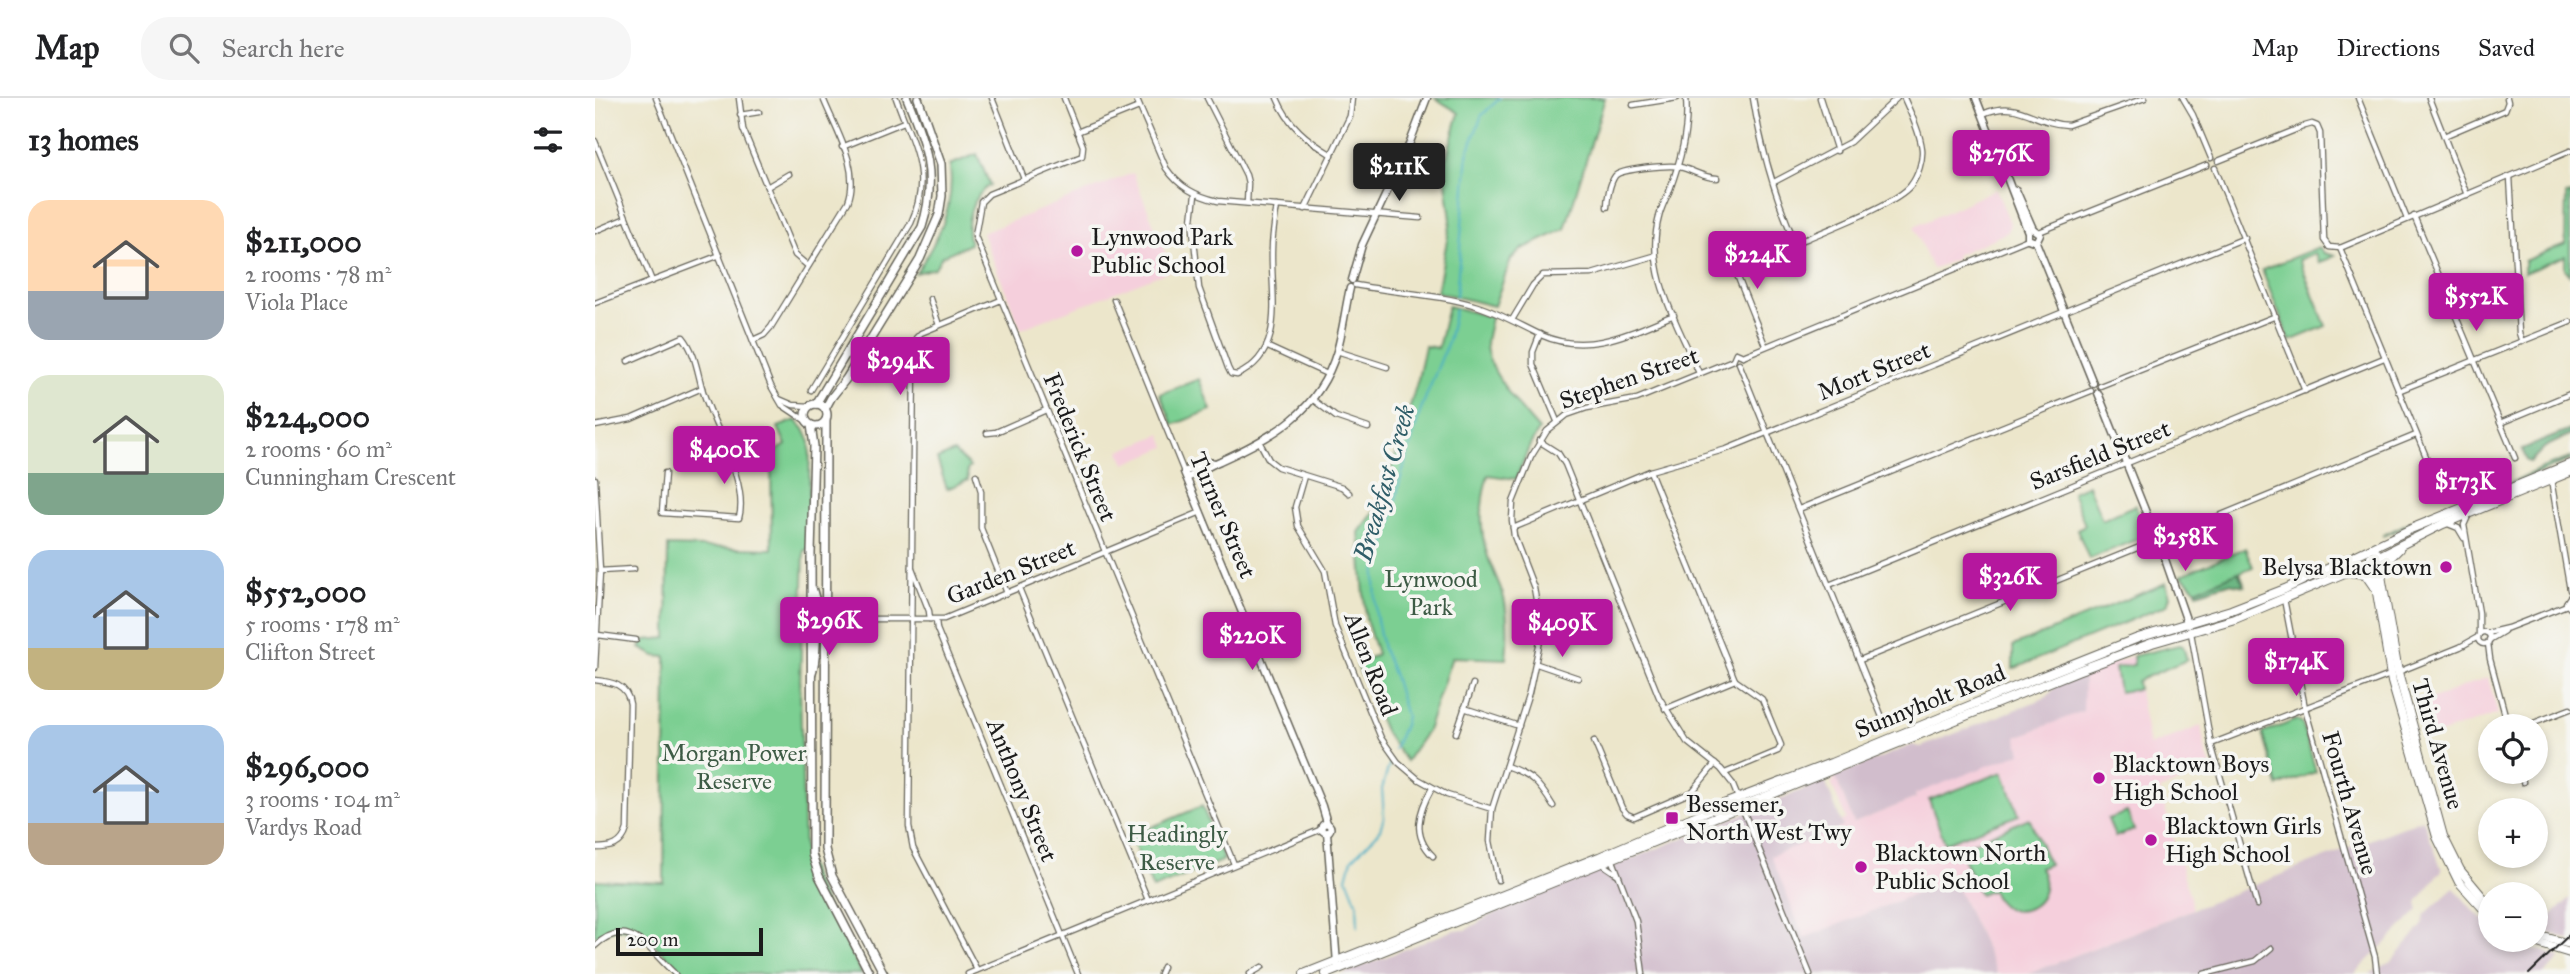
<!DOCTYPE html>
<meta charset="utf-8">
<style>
:root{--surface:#fff;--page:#f6f6f6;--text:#202124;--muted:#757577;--line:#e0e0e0;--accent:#b5179e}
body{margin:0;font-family:"IM FELL Great Primer",serif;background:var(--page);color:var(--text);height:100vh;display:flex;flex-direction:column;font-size:26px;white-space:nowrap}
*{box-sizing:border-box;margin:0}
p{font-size:23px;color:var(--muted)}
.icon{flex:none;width:38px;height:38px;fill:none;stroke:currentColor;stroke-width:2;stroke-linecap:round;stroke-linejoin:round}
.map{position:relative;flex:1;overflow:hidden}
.panel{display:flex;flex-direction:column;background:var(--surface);width:595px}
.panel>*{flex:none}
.buttons{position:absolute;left:1883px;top:616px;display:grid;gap:14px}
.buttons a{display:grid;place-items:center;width:70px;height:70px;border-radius:50%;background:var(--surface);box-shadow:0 4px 10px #0003;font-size:35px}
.scale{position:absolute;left:21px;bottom:18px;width:147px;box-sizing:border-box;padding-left:7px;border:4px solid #1c1c1c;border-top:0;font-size:19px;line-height:24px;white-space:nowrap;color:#1c1c1c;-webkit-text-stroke:5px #f6f6f2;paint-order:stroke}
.price{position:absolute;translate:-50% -60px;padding:0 16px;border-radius:7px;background:var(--accent);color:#fff;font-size:23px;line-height:46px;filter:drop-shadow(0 2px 4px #0008)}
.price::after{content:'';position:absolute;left:50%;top:42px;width:21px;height:16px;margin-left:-10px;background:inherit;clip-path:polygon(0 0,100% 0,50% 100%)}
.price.current{background:#222;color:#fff}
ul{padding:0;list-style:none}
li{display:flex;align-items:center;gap:21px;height:175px;padding:0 28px}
li span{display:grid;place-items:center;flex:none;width:196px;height:140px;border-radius:21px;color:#555}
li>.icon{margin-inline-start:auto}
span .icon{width:84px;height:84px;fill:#fffc;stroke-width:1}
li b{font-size:30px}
h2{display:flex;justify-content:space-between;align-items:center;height:84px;padding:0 28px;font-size:30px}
header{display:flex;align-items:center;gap:42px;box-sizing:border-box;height:98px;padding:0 35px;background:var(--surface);border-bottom:2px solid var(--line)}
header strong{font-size:33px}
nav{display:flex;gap:38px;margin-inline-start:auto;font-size:24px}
.search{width:490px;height:63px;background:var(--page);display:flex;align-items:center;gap:18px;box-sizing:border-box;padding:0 24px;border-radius:28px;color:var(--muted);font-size:26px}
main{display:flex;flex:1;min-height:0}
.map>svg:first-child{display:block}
.built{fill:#f5cfdc}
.industrial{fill:#d1bdcc}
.green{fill:#7bcf92;stroke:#4c7657;stroke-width:2}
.forest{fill:#64b27c;stroke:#40674c;stroke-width:2}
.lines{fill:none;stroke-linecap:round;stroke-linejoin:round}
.stream{stroke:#46adc5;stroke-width:2}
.minor-casing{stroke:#656359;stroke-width:7}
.tertiary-casing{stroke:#656359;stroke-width:9}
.secondary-casing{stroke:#656359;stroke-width:10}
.primary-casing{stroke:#656359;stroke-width:10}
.minor{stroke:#fff;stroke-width:4.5}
.tertiary{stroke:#fff;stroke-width:6}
.secondary{stroke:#fff;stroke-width:7}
.primary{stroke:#fff;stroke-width:8}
.rail{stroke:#1c1c1c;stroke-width:2}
.poi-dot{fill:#b5179e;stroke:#f6f6f2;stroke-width:2.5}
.labels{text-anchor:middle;stroke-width:7;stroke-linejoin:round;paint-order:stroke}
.poi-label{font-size:24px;fill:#1c1c1c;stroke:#f6f6f2;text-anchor:start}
.street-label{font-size:24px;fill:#1c1c1c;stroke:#f6f6f2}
.park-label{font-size:24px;fill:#3d5b45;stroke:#f6f6f2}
.water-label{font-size:26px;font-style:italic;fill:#2f5d68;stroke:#f6f6f2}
</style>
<header>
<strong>Map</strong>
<div class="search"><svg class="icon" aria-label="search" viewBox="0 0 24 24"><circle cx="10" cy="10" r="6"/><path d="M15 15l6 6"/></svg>Search here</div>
<nav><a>Map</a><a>Directions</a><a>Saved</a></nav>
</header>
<main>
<section class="panel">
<h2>13 homes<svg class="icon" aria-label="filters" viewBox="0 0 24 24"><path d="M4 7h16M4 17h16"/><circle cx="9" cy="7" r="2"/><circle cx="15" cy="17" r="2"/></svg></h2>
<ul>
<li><span style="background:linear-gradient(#ffd9b3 65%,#9aa5b1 0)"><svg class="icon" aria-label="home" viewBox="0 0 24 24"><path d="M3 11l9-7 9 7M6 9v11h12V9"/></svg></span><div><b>$211,000</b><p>2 rooms · 78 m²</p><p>Viola Place</p></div></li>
<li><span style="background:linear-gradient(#dfe7d0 70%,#7fa58c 0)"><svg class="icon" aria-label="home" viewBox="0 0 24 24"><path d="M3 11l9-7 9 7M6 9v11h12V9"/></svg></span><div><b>$224,000</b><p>2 rooms · 60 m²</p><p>Cunningham Crescent</p></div></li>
<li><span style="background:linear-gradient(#a9c7e8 70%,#c2b280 0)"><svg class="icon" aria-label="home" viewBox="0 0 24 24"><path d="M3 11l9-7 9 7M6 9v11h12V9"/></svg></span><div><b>$552,000</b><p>5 rooms · 178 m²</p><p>Clifton Street</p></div></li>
<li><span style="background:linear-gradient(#a9c7e8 70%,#b9a48a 0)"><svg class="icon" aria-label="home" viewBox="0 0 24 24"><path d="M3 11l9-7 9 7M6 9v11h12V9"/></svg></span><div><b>$296,000</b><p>3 rooms · 104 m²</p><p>Vardys Road</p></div></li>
</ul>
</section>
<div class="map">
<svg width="1975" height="876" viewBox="0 0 1975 876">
<rect width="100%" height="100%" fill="#f6f6f2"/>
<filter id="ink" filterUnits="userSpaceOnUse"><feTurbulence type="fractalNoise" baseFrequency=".0143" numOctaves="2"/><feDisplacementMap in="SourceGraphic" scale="14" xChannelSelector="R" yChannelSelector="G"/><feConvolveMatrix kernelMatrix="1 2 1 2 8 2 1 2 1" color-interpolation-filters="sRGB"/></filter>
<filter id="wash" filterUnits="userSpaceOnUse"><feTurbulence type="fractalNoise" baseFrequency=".00686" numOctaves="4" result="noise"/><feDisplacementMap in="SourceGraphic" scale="28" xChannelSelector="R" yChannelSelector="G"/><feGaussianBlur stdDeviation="1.57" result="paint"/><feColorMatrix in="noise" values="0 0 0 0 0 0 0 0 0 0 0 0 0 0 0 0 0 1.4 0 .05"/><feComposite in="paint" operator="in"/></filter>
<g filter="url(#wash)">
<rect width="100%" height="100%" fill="#ece6cb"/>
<g class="built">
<polygon points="538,75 577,172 426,231 387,135"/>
<polygon points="1401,91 1415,125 1413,134 1361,157 1362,161 1337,171 1319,129"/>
<polygon points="566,336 571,349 530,366 525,353"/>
<polygon points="1538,558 1554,648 1606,628 1611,656 1617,671 1565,692 1598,811 1433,876 1402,876 1358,781 1209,841 1175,758 1248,729 1246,723 1251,721 1236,685 1239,684 1238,679 1240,678 1259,725 1321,700 1320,696 1422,639 1487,613 1489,576"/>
<polygon points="1893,579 1903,616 1835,639 1823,606"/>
</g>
<g class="industrial">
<polygon points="1489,576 1488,613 1422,639 1426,655 1320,696 1321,700 1259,725 1240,678 1317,647 1326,649 1452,599 1462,587"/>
<polygon points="1230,683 1248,729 1176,758 1209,840 1358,781 1402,876 747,876 859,832 871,832 894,818"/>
<polygon points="1828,721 1847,772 1822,804 1824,812 1760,876 1433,876"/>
<polygon points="1859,790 1877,811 1895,827 1895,842 1917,842 1922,851 1948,853 1966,860 1949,876 1774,876 1796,864 1827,828 1830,816"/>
<polygon points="1975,800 1975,842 1943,831"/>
</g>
<g class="green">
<polygon points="1010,0 970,131 927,151 916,161 899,208 842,194 856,122 849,68 864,15 840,0"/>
<path d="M382,56l13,31c-19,12 -26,38 -20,59l-28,12 -7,12 -19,5c23,-36 39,-64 34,-108z"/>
<polygon points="1975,96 1975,177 1970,171 1970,158 1929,175 1929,163 1970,146 1971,97"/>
<polygon points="1724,149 1729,155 1740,158 1724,165 1720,155 1704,162 1731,228 1695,243 1667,172"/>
<path d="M853,208l43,11c-1,9 -5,19 -5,28 1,25 37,67 53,85l-9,15 -14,34 -28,-4c-8,27 -9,55 0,82 5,14 12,27 16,41 5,20 4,40 2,61l-54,-2 -25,74 -21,30 -22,-30 -27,-66 20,-11 -11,-34 -7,-88 23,-30 36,-123 7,-33 13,2z"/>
<polygon points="604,281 616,312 578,327 565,296"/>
<path d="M201,322l8,9 6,13 -2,108h-4l-4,135 4,167 10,29 48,93h-177c-27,-24 -49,-60 -88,-38l-2,-2v-54l69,3 2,-226 -11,-1 -15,-8 5,-8 22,-2 1,-92 104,3 -1,-95 15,-9 -8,-18z"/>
<polygon points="359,354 375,369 372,372 373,382 352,391 342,361"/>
<polygon points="1975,360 1975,362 1787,438 1831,416 1900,392 1947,370"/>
<polygon points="1878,366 1887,387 1867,394 1854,393 1871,381 1868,370"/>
<polygon points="1493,387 1507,422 1540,407 1551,435 1550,438 1494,461 1482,431 1490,427 1477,394"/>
<polygon points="1650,450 1658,469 1645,474 1650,488 1643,475 1601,492 1586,477"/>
<polygon points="1571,485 1575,498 1572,507 1418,571 1418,548"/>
<polygon points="1584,547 1588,548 1592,562 1542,583 1543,591 1524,594 1520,570 1539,567 1538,558"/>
<polygon points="1701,622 1707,625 1721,674 1683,688 1668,635"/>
<polygon points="1408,674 1424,717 1350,745 1334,702"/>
<polygon points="607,708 629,762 558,791 535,738"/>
<polygon points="1532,714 1539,732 1520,739 1513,721"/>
<path d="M1434,720l20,46 -9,4c20,38 -34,62 -48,22l-12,5 -21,-46z"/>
</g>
<g class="forest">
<polygon points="1975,332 1975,337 1950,349 1935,364 1932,363 1927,351"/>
<polygon points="1643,474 1649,488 1634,485 1602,495 1601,492"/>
</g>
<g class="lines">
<g class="stream">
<polyline points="861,199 873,54 887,17 905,0"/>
<polyline points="799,651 809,627 811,618 799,578 788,551 781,517 780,476 794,435 804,386 826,311 853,244 860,211"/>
<polyline points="763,829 762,805 752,780 757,761 784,734 789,719 787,691 795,664"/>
</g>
</g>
</g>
<g filter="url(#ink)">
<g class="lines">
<g class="minor-casing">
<g id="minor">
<polyline points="61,0 176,288 187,307 211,323"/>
<polyline points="144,0 148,31 172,89 200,157 213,168"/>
<polyline points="397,0 429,81"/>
<polyline points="469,0 488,48 487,58 394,96 386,104 380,138 639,766"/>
<path d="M541,0l30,70c13,19 30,28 52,33l202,17"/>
<polyline points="612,0 651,77 653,85 652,105"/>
<path d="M682,0c11,27 30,42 55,57"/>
<path d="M1091,0c3,32 -6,64 -17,94 -4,8 -8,16 -10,25 -15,55 19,107 40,156"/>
<path d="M1158,0c8,49 22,99 42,144l11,-3c23,-10 92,-36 105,-54 7,-9 12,-25 11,-36 -2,-17 -11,-35 -18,-51"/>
<polyline points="1225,0 1242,53"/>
<polyline points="1588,0 1598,17 1616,60"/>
<polyline points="1763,0 1812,121"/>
<polyline points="1834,0 1872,97"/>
<polyline points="1038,7 1082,0"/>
<path d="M1388,16c37,-16 50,10 85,11l77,-27"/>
<polyline points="145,17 164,14"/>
<polyline points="482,34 544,9"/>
<polyline points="1849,38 1910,12 1913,4 1912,0"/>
<polyline points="0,43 57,183"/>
<polyline points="247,49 309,24"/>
<polyline points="1623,63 1710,28 1717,26 1722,28 1725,35 1729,142 1734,149 1745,150"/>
<polyline points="1620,70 1710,293"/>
<polyline points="1915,79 1924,235 1927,244"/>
<polyline points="1179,84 1255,44 1302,0"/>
<polyline points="172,89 194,76"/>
<path d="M600,97l-3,25 7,68 29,80 3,6 6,1c51,-23 33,-82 35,-126 0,-14 3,-29 5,-43"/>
<path d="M1012,109c0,-9 3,-24 8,-31 5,-7 56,-12 65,-9 13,3 23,11 37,11"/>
<polyline points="710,111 755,18 757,0"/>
<polyline points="1819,118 1920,360"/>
<polyline points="0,133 31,120"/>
<polyline points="1444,134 1612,67"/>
<polyline points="1130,147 1170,247"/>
<polyline points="1745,150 1846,395"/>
<polyline points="1745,150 1975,53"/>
<path d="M760,187c41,8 83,9 122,21 22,7 43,19 64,29 47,21 89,-2 133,-20"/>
<polyline points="335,201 344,227"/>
<polyline points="519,202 589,374"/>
<polyline points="0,205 125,157"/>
<polyline points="917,222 938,187 948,177 997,176 1059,158"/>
<polyline points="945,236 938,254 938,266 962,323"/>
<path d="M158,242l11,-5 7,-8 77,-125c13,-34 -13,-73 -25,-104"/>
<polyline points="673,249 732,276"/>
<polyline points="742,253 792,269"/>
<polyline points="1148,258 1433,141"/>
<polyline points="297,261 319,263"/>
<polyline points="1138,262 1141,255 1148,258"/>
<path d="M33,263l55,-24c12,15 14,33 19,51 10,37 47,93 37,130l-77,-5 3,-40"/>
<polyline points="1144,265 1287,619"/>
<polyline points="1505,288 1681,218"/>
<path d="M216,292l100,-167c22,-49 1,-79 -15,-125"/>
<polyline points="1803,293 1975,224"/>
<polyline points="184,301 198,307 215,308"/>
<polyline points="717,301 741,319 773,330"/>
<polyline points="1905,325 1975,296"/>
<polyline points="0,328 36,321 107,290"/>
<polyline points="392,335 401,334 451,312"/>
<polyline points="944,343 963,355 970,366 1064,599 1092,644 1126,671 1137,685 1215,876"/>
<polyline points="665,345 674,362 683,369 747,389 754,395"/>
<polyline points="1055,373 1140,582 1167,601 1186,647 1183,653 1130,675"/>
<polyline points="381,377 386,393 386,430 412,495"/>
<polyline points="709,378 700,409 703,428 730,473 740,528 786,640 803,664 823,681 852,697 897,711"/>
<polyline points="0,381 5,473 0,570"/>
<polyline points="1956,382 1975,492"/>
<polyline points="1204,411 1496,293"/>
<polyline points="1874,416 1869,427 1884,515 1884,536"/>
<polyline points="1853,426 1863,430 1869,440"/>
<polyline points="918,430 1055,373 1132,351 1650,140"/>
<polyline points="1568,441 1821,337"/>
<polyline points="317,470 334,513 335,521"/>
<polyline points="5,473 39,471"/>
<polyline points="1234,487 1789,260"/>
<polyline points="424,490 553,802"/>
<polyline points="1975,499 1971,505 1975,510"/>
<polyline points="1689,501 1710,610 1780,859 1782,876"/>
<polyline points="230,521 349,521 606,414"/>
<polyline points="341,522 342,531 483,876"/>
<circle cx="1889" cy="540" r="6"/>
<polyline points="1596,535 1616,646 1662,807"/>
<polyline points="1892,535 1913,530 1972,507"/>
<polyline points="3,537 41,542"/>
<polyline points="1894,542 1909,533"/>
<polyline points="1893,545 1895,561 1913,628"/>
<polyline points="1265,562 1557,444"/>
<polyline points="942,566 983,580"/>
<polyline points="1803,574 1865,549 1883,539"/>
<path d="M0,582c17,2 32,4 35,24l-3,125c-5,17 -16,19 -32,19"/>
<polyline points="869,610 924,628"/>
<polyline points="1070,611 1140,582"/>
<polyline points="1931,628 1975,611"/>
<polyline points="861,635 878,586"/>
<polyline points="999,643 1027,710 1032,716 1039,719 1097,694 1120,666"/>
<polyline points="1616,646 1795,577"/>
<path d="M911,668c26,9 33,17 47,40"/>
<polyline points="1926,674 1928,684"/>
<path d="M837,690c-13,23 -21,47 1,68"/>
<polyline points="1017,760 1041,823 1048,876"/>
<polyline points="1007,766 1022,776"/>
<polyline points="903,782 895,743 897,711 934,595 945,543 944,519 939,490 919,438 917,422 918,404 936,359 952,333 972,317 992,310 1042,301 1138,262"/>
<path d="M0,848c33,-32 55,5 80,28"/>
<polyline points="382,872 318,750 314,728 319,263 321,240 326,235 406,202"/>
<polyline points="373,876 727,731"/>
<polyline points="565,876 568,869"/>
<polyline points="655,876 667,869"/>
<polyline points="1609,876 1660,863 1676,850"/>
</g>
</g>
<g class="tertiary-casing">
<g id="tertiary">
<polyline points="1381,0 1433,134 1433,141 1441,144"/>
<polyline points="1421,92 1438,131"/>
<polyline points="1438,131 1445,136 1441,144"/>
<polyline points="1441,144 1498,285"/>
<polyline points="757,182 767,147 814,47 832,0"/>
<polyline points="1503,295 1560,437"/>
<polyline points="620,365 612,364 589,374 727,708 732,725"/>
<path d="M592,380c11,-5 21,-12 33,-17 53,-24 99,-49 117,-110 6,-20 8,-42 13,-63"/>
<polyline points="1560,437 1557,444 1560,448 1565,447"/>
<polyline points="1565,447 1593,527"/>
<path d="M217,576c7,-17 2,-37 8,-54l5,-1 -4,-1 -8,-29"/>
<circle cx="731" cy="730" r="4.5"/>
<polyline points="732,734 742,866"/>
</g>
</g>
<g class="secondary-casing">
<g id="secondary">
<circle cx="221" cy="317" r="11"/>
<path d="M221,306l106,-177c16,-50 4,-83 -15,-129"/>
<polyline points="230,311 236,300 251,281 325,161 344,117 347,98 346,66 323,0"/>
<polyline points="231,323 230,751 237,778 289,876"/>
<polyline points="216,327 219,348 216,456 217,756 224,778 275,876"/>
</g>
</g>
<g class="primary-casing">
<g id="primary">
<polyline points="1782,455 1803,574 1848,738 1865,772 1895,808"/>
<polyline points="1776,459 1797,584 1842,739 1864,784 1895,818"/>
<polyline points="1753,474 1770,476 1779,489"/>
<polyline points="1787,478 1791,464 1804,451"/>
<polyline points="1941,837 1975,846"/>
<polyline points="1933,842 1975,855"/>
<polyline points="709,876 1004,759 1121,709 1236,665 1417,590 1543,540 1636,512 1690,491 1818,430 1975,366"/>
<polyline points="731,876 1482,573 1557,545 1640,521 1752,474 1848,426 1975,374"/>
</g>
</g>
<use href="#minor" class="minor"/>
<use href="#tertiary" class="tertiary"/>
<use href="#secondary" class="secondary"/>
<use href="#primary" class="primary"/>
<polyline class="rail" points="1934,876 1975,836"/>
</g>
</g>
<g class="poi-dot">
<circle cx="482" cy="153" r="7"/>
<circle cx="1851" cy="469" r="7"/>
<circle cx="1504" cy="680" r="7"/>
<rect x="1070" y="713" width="14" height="14" rx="3.5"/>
<circle cx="1556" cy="742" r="7"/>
<circle cx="1266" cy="769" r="7"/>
</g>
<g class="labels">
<g class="poi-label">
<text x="496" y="147">Lynwood Park<tspan x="496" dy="28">Public School</tspan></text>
<text x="1837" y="477" text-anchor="end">Belysa Blacktown</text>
<text x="1518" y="674">Blacktown Boys<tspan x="1518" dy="28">High School</tspan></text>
<text x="1091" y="714">Bessemer,<tspan x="1091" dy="28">North West Twy</tspan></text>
<text x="1570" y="736">Blacktown Girls<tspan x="1570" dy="28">High School</tspan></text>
<text x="1280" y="763">Blacktown North<tspan x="1280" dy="28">Public School</tspan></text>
</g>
<g class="street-label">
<text transform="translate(1279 273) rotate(-22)" y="8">Mort Street</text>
<text transform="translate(1034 280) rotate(-19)" y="8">Stephen Street</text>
<text transform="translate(485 349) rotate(68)" y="8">Frederick Street</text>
<text transform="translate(1505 357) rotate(-22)" y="8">Sarsfield Street</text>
<text transform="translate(628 417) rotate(67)" y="8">Turner Street</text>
<text transform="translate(416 474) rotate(-22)" y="8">Garden Street</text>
<text transform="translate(776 566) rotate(69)" y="8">Allen Road</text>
<text transform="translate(1335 603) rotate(-22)" y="8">Sunnyholt Road</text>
<text transform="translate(1843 646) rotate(74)" y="8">Third Avenue</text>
<text transform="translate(427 692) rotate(68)" y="8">Anthony Street</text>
<text transform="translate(1755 705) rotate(74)" y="8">Fourth Avenue</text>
</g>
<g class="park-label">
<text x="836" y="489">Lynwood<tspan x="836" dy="28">Park</tspan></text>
<text x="139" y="663">Morgan Power<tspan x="139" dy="28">Reserve</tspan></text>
<text x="582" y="744">Headingly<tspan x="582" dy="28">Reserve</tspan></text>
</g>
<g class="water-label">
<text transform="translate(789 385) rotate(-74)" y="9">Breakfast Creek</text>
</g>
</g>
</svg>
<div class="buttons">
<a><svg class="icon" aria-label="locate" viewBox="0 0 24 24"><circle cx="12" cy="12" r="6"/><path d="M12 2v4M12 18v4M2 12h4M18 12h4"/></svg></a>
<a>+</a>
<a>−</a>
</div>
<div class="scale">200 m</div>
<b class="price" style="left:1406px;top:92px">$276K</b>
<b class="price current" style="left:804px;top:105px">$211K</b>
<b class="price" style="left:1162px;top:193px">$224K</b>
<b class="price" style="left:1881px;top:235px">$552K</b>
<b class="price" style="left:305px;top:299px">$294K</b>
<b class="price" style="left:129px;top:388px">$400K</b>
<b class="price" style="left:1870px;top:420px">$173K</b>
<b class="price" style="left:1590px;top:475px">$258K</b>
<b class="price" style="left:1415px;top:515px">$326K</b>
<b class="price" style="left:234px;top:559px">$296K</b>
<b class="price" style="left:967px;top:561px">$409K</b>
<b class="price" style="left:657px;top:574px">$220K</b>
<b class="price" style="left:1701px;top:600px">$174K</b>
</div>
</main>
